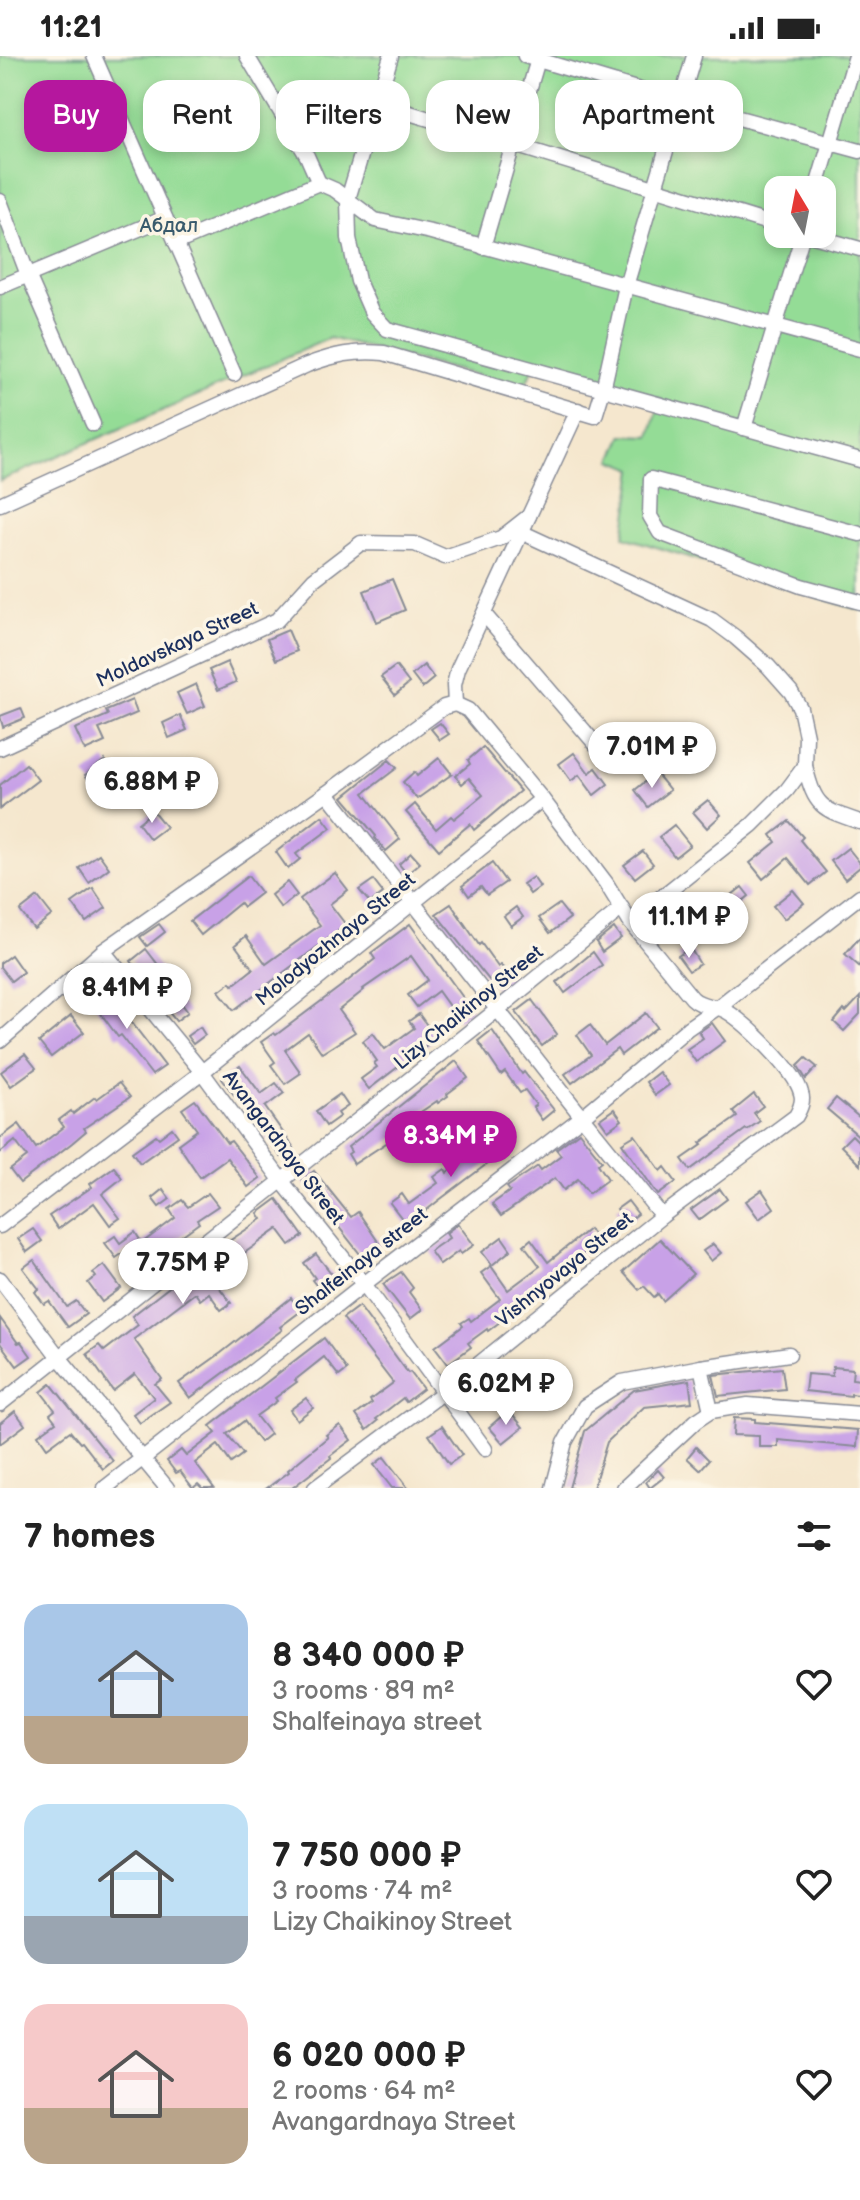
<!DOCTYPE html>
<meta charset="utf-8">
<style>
:root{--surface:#fff;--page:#f2f2f2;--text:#222;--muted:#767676;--accent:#b5179e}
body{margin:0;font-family:"Balsamiq Sans",sans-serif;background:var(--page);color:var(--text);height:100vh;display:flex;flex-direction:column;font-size:30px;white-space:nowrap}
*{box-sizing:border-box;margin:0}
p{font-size:26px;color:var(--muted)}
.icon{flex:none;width:44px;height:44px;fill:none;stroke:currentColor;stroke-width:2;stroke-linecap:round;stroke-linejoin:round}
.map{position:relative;height:1432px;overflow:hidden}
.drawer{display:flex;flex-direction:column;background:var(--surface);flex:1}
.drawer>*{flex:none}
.banner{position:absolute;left:24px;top:24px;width:812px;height:72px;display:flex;gap:16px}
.needle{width:52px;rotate:350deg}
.fabs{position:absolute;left:764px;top:120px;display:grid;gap:16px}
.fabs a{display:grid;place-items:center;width:72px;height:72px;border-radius:16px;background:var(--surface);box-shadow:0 4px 12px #0003;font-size:40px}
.price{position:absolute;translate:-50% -68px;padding:0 18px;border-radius:28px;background:#fff;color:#222;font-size:26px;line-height:52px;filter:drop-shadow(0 2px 4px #0008)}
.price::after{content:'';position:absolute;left:50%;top:48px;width:24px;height:18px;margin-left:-12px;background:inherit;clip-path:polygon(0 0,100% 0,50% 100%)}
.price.current{background:var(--accent);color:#fff}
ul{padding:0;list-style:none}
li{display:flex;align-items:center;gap:24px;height:200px;padding:0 24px}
li span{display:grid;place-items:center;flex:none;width:224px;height:160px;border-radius:24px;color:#555}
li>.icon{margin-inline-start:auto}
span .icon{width:96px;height:96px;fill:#fffc;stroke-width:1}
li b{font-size:34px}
h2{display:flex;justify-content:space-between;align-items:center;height:96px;padding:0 24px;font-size:34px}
.chip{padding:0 28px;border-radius:24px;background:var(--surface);box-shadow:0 4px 12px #0003;font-size:28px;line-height:72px}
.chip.current{background:var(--accent);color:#fff}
.status{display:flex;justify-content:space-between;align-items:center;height:56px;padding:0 40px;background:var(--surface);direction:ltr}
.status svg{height:22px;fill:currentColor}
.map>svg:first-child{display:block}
.green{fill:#94dc96;stroke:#58867a;stroke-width:2;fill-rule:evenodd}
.building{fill:#c8a1e7}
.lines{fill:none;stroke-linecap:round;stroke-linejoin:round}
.minor-casing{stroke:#888b96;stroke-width:17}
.minor{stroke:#fff;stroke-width:14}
.labels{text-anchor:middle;stroke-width:7;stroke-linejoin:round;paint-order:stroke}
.park-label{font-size:20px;fill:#395a6c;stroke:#fcf5e5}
.street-label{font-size:20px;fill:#1b2f5e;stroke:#fcf5e5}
</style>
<div class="status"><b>11:21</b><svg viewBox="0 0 49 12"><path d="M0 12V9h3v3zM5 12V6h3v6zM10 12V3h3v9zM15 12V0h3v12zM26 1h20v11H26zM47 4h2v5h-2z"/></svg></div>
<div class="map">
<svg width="860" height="1432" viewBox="0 0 860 1432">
<rect width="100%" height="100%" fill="#fcf5e5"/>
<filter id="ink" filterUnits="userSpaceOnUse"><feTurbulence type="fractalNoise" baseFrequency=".0125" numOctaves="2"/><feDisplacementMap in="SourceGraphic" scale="16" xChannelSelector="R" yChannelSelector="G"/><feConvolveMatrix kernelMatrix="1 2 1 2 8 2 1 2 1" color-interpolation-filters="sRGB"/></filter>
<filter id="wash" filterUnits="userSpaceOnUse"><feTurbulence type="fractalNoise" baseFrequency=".006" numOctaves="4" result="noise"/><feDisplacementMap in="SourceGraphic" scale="32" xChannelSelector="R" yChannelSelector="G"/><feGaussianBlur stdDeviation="1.8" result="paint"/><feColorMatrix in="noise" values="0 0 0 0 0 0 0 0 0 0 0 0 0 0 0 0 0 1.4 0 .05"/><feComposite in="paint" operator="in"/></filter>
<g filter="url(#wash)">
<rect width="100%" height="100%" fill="#f5e7ce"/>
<path class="green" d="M0,0h860v554l-236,-73 10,-68 -22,-9 11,-25 27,1 11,-37 -125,-36 -12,24 -194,-49 -330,143zM778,134h44v44h-44z"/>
<g id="blocks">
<g class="building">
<polygon points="392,523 405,554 377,566 364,535"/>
<polygon points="288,574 297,595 276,604 267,583"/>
<polygon points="227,606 236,626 218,634 209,614"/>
<polygon points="424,609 434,622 422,632 412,619"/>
<polygon points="396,610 409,627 395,639 381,621"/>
<polygon points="196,628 205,650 187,658 177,637"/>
<polygon points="132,644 137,657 99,673 105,686 85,695 75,673 108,659 106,655"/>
<polygon points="21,652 25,662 3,671 0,660"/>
<polygon points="180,659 187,674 169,682 163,667"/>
<polygon points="440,667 449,678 440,684 431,673"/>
<polygon points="483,691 520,735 474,774 470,768 439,794 406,756 415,748 436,773 451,760 454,763 483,739 469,722 462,728 455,720 470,708 468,704"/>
<polygon points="574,697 589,717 596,712 608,728 594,739 579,719 571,725 559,708"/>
<polygon points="439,702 452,718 417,743 403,726 414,716 417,720"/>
<polygon points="105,704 118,721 98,736 85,719"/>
<polygon points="389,704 397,712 364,737 400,783 386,795 375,782 376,780 343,741"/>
<polygon points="26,708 38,724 0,753 0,729"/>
<polygon points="656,717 670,734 648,751 635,734"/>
<polygon points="708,744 721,759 707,772 693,756"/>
<polygon points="153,755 166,771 150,783 138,767"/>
<polygon points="322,760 331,772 296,798 300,803 288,813 276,796"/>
<polygon points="789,765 803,781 800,784 826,816 810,829 788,802 763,823 750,807 776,786 771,779"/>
<polygon points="674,769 690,789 675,801 659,781"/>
<polygon points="848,792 860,807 860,811 845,823 831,805"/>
<polygon points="643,795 653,808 635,822 624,809"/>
<polygon points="411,797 420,807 407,818 399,808"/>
<polygon points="99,798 109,812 89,827 79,812"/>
<polygon points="492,807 506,826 487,839 481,831 469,840 462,830"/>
<polygon points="335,817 348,834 330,848 346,869 234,954 219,935 231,926 233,929 253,913 235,889 246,880 266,908 320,869 300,843"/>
<polygon points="248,820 261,837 243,851 240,847 201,879 190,865"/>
<polygon points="533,821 540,831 530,838 523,828"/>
<polygon points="373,824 383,837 370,847 359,834"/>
<polygon points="287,826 297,839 281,852 271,839"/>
<polygon points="742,831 749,840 721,863 713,854"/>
<polygon points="93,832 106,852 86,866 72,847"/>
<polygon points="793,834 804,847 784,863 773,850"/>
<polygon points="38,841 52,859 34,873 20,855"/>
<polygon points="451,848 479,889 481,887 498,911 501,909 511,924 497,934 436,858"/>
<polygon points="559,848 570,862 550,877 539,862"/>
<polygon points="516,851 523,861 511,870 504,860"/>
<polygon points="159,868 165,876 147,890 140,881"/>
<polygon points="410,868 472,954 459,964 438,935 417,951 408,939 428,924 411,900 363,933 364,934 339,954 355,976 322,997 308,977 285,994 301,1017 285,1028 271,1009 275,1006 261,986 274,977 276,979 344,928 375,903 371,897"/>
<polygon points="614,872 621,882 602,896 596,886"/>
<polygon points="860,881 860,911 845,898"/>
<polygon points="690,892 700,908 689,915 678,900"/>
<polygon points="146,893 162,914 160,916 169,931 188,956 176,965 156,940 134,917 138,915 131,905"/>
<polygon points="593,896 602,909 565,937 557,926"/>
<polygon points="11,899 23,916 11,925 0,911 0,907"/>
<polygon points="106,933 165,1010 152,1019 121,979 118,981 91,944"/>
<polygon points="860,941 860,958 844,975 834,966 844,954 846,956"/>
<polygon points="532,944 557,978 542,990 516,956"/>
<polygon points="646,957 657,971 621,999 617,993 572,1027 565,1018 591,999 577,979 590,969 605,989"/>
<polygon points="419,958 436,982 369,1033 361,1023 377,1011 374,1007 377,1005 363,985 373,977 385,993 414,972 409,965"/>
<polygon points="71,960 84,976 51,1001 39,986"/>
<polygon points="712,967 725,985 696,1006 687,993 703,982 699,976"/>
<polygon points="200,971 205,979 193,988 187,980"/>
<polygon points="492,974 522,1018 524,1016 554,1054 542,1064 533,1051 536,1049 525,1034 520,1037 505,1016 501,1019 478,985"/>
<polygon points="25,998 36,1012 11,1030 1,1016"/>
<polygon points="806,1002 817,1011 806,1023 798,1010"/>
<polygon points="456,1005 468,1022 447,1038 448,1040 438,1047 437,1045 406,1066 421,1086 411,1093 400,1078 354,1108 348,1098 351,1096 348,1091"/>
<polygon points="240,1010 261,1038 276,1027 284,1037 265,1051 294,1092 281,1101 222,1023"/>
<polygon points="659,1016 669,1029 655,1039 646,1026"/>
<polygon points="119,1027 130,1041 84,1072 86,1075 72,1087 20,1127 10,1114 27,1101 15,1085 0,1097 0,1082 19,1068 36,1092 64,1071 59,1064 71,1055 73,1058 95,1041 97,1043"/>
<polygon points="340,1038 348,1050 338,1057 340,1060 326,1070 316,1055"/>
<polygon points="754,1038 763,1050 754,1057 760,1065 747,1074 746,1073 690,1114 682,1103 702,1089 700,1087 737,1061 733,1055"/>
<polygon points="836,1042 860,1062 860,1081 827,1053"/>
<polygon points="195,1044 227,1087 231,1085 260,1122 248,1131 227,1102 200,1121 178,1088 197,1074 182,1053"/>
<polygon points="614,1053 622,1064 608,1074 600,1063"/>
<polygon points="172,1072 178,1080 140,1107 132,1096 156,1079 159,1082"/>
<polygon points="500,1074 512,1089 438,1145 418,1161 421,1165 410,1173 390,1147 402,1138 409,1148 438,1127 434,1121 445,1113 447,1117 477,1095 474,1092"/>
<polygon points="579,1076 602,1105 598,1108 608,1123 589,1137 578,1123 564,1134 555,1122 501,1160 492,1148 510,1135 507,1131 538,1110 541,1114 561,1099 556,1093"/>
<polygon points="635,1079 661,1115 665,1111 676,1126 658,1139 622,1087"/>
<polygon points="852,1079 860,1087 860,1109 841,1090"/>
<polygon points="114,1111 122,1122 102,1138 120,1162 110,1169 94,1147 58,1173 49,1160 92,1131 90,1128"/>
<polygon points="314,1115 351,1161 358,1156 381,1190 364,1203 302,1124"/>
<polygon points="163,1133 170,1143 159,1151 152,1142"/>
<polygon points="720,1133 727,1143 699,1164 691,1154"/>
<polygon points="762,1134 774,1152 759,1163 746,1145"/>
<polygon points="208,1137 218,1150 197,1164 199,1167 173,1186 174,1187 159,1198 161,1201 149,1210 132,1191 116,1202 105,1187 115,1180 120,1187 135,1176 142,1187 175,1162 169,1153 182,1144 188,1151"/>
<polygon points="277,1143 303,1180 290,1189 278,1173 243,1198 241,1196 210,1219 231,1247 221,1254 209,1237 200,1244 195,1237 134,1283 162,1323 155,1328 170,1346 140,1367 133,1358 154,1342 135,1318 113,1335 87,1298 99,1289 104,1295 138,1269 132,1260 182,1221 180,1218 218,1188 220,1191 262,1163 258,1157"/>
<polygon points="628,1145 638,1158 627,1166 617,1153"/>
<polygon points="458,1168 474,1189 461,1198 459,1195 440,1209 430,1195 449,1182 446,1177"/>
<polygon points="33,1173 42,1185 27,1196 18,1183"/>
<polygon points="589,1173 599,1186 578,1202 580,1205 568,1213 567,1211 538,1234 539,1236 488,1275 487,1273 468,1287 471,1291 448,1308 435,1291 463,1270 461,1267 469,1262 471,1265 500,1243 481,1217 491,1210 508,1234 540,1210 524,1189 531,1183 548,1206"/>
<polygon points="502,1181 511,1194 492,1209 482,1196"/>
<polygon points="660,1183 693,1218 663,1245 658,1238 654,1241 644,1230 639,1234 623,1216"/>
<polygon points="713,1188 721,1197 711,1205 703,1195"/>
<polygon points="316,1198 339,1227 324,1239 312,1224 315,1222 304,1207"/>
<polygon points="34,1204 67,1251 76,1245 86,1258 68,1271 49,1245 44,1248 35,1236 39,1233 23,1212"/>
<polygon points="104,1209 121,1232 102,1246 88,1227 96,1221 93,1217"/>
<polygon points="401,1216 413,1232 409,1236 422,1254 410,1263 383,1228"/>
<polygon points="291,1242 301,1255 280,1271 282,1274 190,1342 179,1327 221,1297"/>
<polygon points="359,1250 408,1317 410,1316 423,1333 406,1346 403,1342 376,1363 378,1365 367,1374 356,1359 372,1347 370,1344 393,1327 343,1262"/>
<polygon points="0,1262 18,1287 21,1286 31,1300 17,1310 0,1287"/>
<polygon points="324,1282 347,1314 339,1320 324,1301 295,1324 297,1326 275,1342 277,1345 256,1360 270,1378 260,1386 244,1365 227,1378 243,1398 231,1407 218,1389 195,1407 214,1432 202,1432 198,1428 193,1432 180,1415 176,1417 167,1405 181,1394 186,1400 216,1377 210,1370"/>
<polygon points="833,1311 853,1313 852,1323 860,1324 860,1339 851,1338 851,1340 805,1335 807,1318 832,1320"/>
<polygon points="782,1312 785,1333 718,1340 713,1319"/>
<polygon points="689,1324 692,1346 644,1351 607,1386 593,1432 569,1432 585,1375 634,1334"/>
<polygon points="481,1326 490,1336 477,1347 468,1337"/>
<polygon points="51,1328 113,1405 103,1413 82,1386 80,1387 70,1375 47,1392 38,1379 56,1366 50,1358 55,1354 41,1336"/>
<polygon points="306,1342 313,1352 297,1364 290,1354"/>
<polygon points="509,1354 523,1371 503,1387 489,1371"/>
<polygon points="15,1355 25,1369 0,1388 0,1367"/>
<polygon points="734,1362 755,1363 755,1366 858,1374 857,1391 778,1384 778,1391 759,1391 759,1380 733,1379"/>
<polygon points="340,1369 351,1384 330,1400 331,1402 292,1432 267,1432 289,1416 288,1414 328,1381 326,1379"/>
<polygon points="442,1370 462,1399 449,1408 429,1379"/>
<polygon points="696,1391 709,1404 700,1414 687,1402"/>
<polygon points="384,1401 408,1432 392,1432 374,1409"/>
<polygon points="658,1414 664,1421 650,1432 646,1426"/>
</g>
</g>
</g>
<g filter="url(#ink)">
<use href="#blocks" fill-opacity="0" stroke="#888b96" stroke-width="2"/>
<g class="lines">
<g class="minor-casing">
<g id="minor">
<polyline points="94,0 234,318"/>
<polyline points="247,0 307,100 319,127"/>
<polyline points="391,0 348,143 349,182 358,225 372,257 387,273 860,404"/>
<polyline points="525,0 680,46 860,95"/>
<polyline points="377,47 778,170"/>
<polyline points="816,134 856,0"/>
<polyline points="0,145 28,219 93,368"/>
<polyline points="806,178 860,193"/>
<polyline points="176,187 319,127 335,134 375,164 431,176 860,293"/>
<polyline points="483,191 539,0"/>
<polyline points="0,231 165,162"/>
<polyline points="744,372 803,178"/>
<path d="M0,448l307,-139c27,-10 48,-15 77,-12l211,63 8,-26 23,-104 68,-230"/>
<polyline points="521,476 712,564 735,581 768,610 791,636 800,652 806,680 805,710 787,734 752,769 630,866"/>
<polyline points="860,478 651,423 650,460 660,477 801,530 860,546"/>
<polyline points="484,558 611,706"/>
<polyline points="455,648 454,629 458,613 578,354"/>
<polyline points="0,692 277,564 314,523 361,487 415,488 445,501 501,482 529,460"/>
<path d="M805,710c10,41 16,43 55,56"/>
<polyline points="327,737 582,1061 662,1160"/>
<polyline points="103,895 202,1016 281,1124 364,1228 485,1393"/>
<polyline points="0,985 103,895 327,737 444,651 455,648"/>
<polyline points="0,1170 202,1016 542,743"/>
<polyline points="0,1223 58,1300 167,1432"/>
<polyline points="0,1348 497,954 622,852"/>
<polyline points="711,1355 701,1311 789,1298"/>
<polyline points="105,1432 364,1228 582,1061 688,972 718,951 860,840"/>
<path d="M315,1432l129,-96 218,-176 134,-100c4,-7 8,-15 5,-23 -5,-22 -56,-71 -75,-82 -12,-7 -24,-3 -34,-13l-62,-76 -24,-39 -64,-84 -74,-89 -13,-6"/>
<polyline points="553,1432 565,1386 585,1350 622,1326 701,1311"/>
<polyline points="624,1432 696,1365 711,1355 748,1349 860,1358"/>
</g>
</g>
<use href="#minor" class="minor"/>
</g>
</g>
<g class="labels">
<g class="park-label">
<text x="169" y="176">Абдал</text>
</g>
<g class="street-label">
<text transform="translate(177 588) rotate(-25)" y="7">Moldavskaya Street</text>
<text transform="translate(335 883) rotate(-39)" y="7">Molodyozhnaya Street</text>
<text transform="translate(468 951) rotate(-39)" y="7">Lizy Chaikinoy Street</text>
<text transform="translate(284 1091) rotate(53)" y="7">Avangardnaya Street</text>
<text transform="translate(361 1205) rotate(-38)" y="7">Shalfeinaya street</text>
<text transform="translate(564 1213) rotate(-39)" y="7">Vishnyovaya Street</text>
</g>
</g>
</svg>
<div class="fabs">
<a><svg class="needle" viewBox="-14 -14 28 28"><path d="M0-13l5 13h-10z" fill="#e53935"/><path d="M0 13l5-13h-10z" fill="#767676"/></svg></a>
</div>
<b class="price" style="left:652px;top:734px">7.01M ₽</b>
<b class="price" style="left:152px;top:769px">6.88M ₽</b>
<b class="price" style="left:689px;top:904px">11.1M ₽</b>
<b class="price" style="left:127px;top:975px">8.41M ₽</b>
<b class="price current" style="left:451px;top:1123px">8.34M ₽</b>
<b class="price" style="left:183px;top:1250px">7.75M ₽</b>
<b class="price" style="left:506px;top:1371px">6.02M ₽</b>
<div class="banner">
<a class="chip current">Buy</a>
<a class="chip">Rent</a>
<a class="chip">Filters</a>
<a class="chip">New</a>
<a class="chip">Apartment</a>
</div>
</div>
<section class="drawer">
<h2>7 homes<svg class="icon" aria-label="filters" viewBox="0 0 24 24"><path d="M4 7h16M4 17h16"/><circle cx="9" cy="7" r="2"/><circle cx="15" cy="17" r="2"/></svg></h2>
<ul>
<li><span style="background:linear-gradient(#a9c7e8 70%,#b9a48a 0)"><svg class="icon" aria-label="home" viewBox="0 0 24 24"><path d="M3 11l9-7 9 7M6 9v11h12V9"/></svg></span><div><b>8 340 000 ₽</b><p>3 rooms · 89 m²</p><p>Shalfeinaya street</p></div><svg class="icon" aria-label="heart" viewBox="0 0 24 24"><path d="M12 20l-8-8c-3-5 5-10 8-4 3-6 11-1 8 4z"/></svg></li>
<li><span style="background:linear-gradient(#bfe0f5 70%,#9aa5b1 0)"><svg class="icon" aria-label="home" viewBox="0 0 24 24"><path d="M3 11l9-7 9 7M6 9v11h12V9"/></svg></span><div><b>7 750 000 ₽</b><p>3 rooms · 74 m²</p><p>Lizy Chaikinoy Street</p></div><svg class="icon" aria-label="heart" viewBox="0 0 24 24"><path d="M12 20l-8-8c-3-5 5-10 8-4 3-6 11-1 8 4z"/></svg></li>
<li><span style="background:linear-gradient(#f6c9c9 65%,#b9a48a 0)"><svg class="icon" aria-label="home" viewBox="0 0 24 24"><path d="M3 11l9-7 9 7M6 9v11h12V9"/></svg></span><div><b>6 020 000 ₽</b><p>2 rooms · 64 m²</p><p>Avangardnaya Street</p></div><svg class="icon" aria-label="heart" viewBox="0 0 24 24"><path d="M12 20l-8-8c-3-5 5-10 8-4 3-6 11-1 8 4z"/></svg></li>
</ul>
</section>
